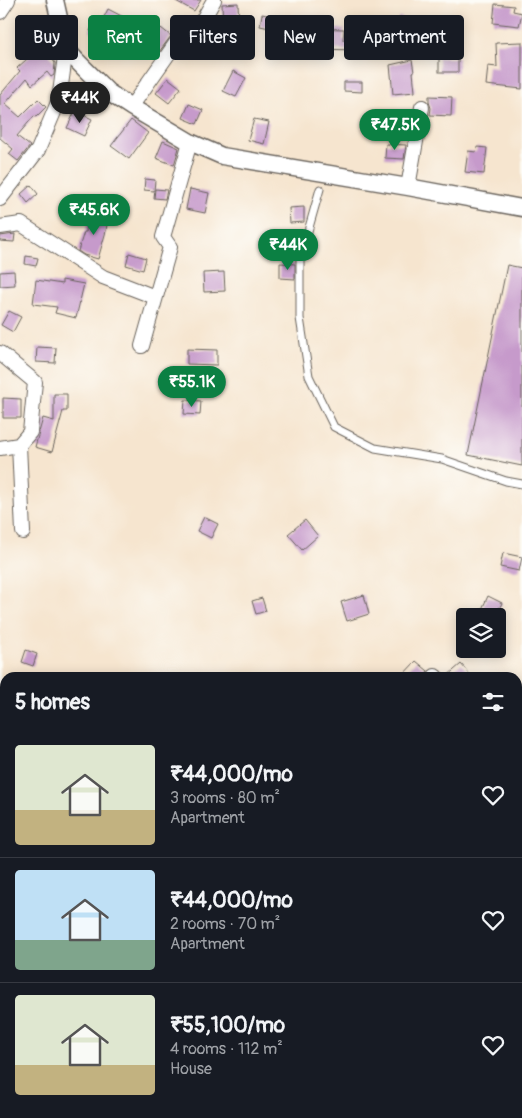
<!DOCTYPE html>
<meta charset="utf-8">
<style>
:root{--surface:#171b24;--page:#242831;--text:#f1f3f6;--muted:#9ea1a6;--line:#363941;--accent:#0b8043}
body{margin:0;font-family:Pangolin,sans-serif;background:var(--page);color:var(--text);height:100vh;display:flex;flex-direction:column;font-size:19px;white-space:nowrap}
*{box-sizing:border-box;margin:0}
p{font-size:16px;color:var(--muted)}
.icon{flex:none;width:28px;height:28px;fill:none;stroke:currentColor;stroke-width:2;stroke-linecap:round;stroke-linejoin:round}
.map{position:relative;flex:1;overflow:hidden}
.side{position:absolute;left:0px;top:672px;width:522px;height:446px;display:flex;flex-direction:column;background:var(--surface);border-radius:15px 15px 0 0;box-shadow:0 2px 12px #0003}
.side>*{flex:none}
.top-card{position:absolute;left:15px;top:15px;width:492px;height:45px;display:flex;gap:10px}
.fabs{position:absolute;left:456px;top:608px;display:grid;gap:10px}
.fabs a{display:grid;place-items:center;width:50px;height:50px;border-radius:5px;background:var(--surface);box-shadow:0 2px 12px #0003;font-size:25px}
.price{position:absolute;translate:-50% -42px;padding:0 11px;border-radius:18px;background:var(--accent);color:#fff;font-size:16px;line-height:32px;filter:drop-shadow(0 1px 2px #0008)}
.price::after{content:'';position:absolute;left:50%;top:30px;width:15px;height:11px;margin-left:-8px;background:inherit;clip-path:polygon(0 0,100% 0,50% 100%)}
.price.selected{background:#222;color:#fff}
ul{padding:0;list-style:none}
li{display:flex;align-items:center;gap:15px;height:125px;padding:0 15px}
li+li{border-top:1px solid var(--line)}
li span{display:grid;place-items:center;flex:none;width:140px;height:100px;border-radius:5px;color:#555}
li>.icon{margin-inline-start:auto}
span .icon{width:60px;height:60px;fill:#fffc;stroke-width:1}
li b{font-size:21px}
h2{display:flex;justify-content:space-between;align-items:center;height:60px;padding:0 15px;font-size:21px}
.pill{padding:0 18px;border-radius:5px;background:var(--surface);box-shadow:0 2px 12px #0003;font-size:18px;line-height:45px}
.pill.selected{background:var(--accent);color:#fff}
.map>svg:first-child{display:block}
.building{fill:#c69acb}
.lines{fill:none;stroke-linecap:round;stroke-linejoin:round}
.service-casing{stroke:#68625b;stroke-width:9}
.minor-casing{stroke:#68625b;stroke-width:16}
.tertiary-casing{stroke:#68625b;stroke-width:19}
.primary-casing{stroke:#68625b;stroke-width:24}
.service{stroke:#fff;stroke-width:7}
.minor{stroke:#fff;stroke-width:14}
.tertiary{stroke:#fff;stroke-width:16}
.primary{stroke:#fff;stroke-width:21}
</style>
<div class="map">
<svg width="522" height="1118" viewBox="0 0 522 1118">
<rect width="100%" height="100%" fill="#fdfcf7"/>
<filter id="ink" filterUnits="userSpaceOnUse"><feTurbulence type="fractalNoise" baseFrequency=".02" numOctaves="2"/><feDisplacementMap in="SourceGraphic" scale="10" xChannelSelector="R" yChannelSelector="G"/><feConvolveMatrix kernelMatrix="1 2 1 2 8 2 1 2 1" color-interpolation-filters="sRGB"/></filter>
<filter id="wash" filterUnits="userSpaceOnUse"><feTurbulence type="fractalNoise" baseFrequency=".0096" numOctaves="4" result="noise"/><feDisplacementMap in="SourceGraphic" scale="20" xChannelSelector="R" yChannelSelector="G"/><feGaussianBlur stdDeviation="1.12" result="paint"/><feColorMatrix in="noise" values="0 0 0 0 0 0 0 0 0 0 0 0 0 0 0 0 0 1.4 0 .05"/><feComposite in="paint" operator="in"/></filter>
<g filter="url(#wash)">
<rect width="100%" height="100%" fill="#f6e5cf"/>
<g id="blocks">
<g class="building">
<polygon points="174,0 201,0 194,11"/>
<polygon points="238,3 239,26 223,27 222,4"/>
<polygon points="495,4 514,6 513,11 522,13 519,26 493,23"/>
<polygon points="108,9 131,21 122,39 106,30 102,37 90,31 96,18 102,21"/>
<polygon points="40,14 48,27 44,29 53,46 46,50 55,63 54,75 51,77 47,72 32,85 27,78 5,104 20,117 38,99 46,107 36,117 34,116 17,136 30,146 18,161 9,154 13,149 0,138 0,95 20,71 17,68 37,50 32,41 34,39 25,24"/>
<polygon points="262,14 287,19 287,17 302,17 302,28 344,29 343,40 357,40 357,50 314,49 314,40 288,40 288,32 260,26"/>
<polygon points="399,17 421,22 416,42 394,37"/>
<polygon points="213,24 227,32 220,46 205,38"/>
<polygon points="161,28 171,36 156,56 146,47"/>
<polygon points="522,42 522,89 486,85 488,66 497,67 496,43"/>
<rect x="439" y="58" width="19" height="14"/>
<polygon points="412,60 414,72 413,72 415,92 393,94 390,65"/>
<polygon points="233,71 246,78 236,97 223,91"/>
<polygon points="168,78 181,88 169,103 156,93"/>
<polygon points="344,82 362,82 362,92 344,91"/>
<polygon points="429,96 452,97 451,116 430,115 431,108 429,102"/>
<polygon points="189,104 203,110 197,124 183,118"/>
<polygon points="75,111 92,119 84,136 67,128"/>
<polygon points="254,119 269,122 264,144 248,140"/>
<polygon points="131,120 148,133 129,159 111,146"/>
<polygon points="163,141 179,148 174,165 156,158"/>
<polygon points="386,144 406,145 404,159 385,158"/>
<polygon points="477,147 487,148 484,174 465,172 468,151 476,152"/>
<polygon points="145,179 155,180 154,191 144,190"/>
<polygon points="31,185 38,194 28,203 21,194"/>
<polygon points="155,189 167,190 165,199 154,198"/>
<polygon points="190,189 209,193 205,213 186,209"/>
<polygon points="304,207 304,222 290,223 289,208"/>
<polygon points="88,215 108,217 106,231 98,259 84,255 78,251 84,232 86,232"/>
<polygon points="15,234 14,242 0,241 0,236"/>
<polygon points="129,253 146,258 143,270 126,265"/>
<polygon points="26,256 38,258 36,266 25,264"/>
<polygon points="280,263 295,264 295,279 280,278"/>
<polygon points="507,265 522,268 522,466 468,455"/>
<polygon points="14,271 15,285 0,286 0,272"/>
<polygon points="224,272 225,291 204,292 203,273"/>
<polygon points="36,280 62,284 62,280 84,284 76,318 55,313 57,307 33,304"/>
<polygon points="9,311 21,317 13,332 1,325"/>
<polygon points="37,347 56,348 55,363 36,362"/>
<polygon points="187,349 217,350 217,365 187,364"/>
<polygon points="54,394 67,394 67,411 63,411 52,452 35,447 43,418 54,421"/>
<polygon points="3,398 21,399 21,418 3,418"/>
<polygon points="185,400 201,401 200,415 184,414"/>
<polygon points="204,517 218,524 211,538 197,531"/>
<polygon points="305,520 318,536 302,550 288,534"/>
<polygon points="503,553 522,557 519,571 500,567"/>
<polygon points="364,595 369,614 347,621 341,602"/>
<polygon points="488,596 502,603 496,615 482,609"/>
<polygon points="262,598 266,611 256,614 252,601"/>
<polygon points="26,650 37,654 33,666 22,662"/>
<polygon points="416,661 428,671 424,678 400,678"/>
<polygon points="461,664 473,678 446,678 446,677"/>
</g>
</g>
</g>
<g filter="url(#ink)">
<use href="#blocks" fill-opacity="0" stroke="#68625b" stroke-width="1"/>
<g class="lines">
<g class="service-casing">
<polyline id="service" points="320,189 300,259 300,318 309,376 334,427 375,448 442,459 506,481 522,484"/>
</g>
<g class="minor-casing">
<g id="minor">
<polyline points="0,12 8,0"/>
<polyline points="131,107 176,43 185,36 196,32 214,0"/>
<polyline points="408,187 422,107"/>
<polyline points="0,199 38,150 59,100 66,49"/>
<polyline points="0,227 21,224 103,277 155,297"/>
<polyline points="142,346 170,247 163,237 190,142"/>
<polyline points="0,353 35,382 30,432 19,445 0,448"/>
<polyline points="19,445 23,532"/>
<polyline points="435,676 437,678"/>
<polyline points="518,751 522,755"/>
<polyline points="518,1031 522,1035"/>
<polyline points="165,1114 169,1118"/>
<polyline points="412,1114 417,1118"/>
</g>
</g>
<g class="tertiary-casing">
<polyline id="tertiary" points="55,0 66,49 76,60 108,92 131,107 190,142 222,156 408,187 522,208"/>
</g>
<g class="primary-casing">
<g id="primary">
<polyline points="518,1089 522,1085"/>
<polyline points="489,1118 493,1114"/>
</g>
</g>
<use href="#service" class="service"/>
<use href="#minor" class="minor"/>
<use href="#tertiary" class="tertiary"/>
<use href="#primary" class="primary"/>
</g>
</g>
</svg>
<div class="fabs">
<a><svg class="icon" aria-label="layers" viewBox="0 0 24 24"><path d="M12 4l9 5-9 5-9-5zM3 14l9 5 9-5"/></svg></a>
</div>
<b class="price selected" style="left:80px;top:124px">₹44K</b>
<b class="price" style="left:395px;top:151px">₹47.5K</b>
<b class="price" style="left:94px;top:236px">₹45.6K</b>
<b class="price" style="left:288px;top:271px">₹44K</b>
<b class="price" style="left:192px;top:408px">₹55.1K</b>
<div class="top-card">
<a class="pill">Buy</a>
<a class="pill selected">Rent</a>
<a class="pill">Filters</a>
<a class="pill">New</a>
<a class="pill">Apartment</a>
</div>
<section class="side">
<h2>5 homes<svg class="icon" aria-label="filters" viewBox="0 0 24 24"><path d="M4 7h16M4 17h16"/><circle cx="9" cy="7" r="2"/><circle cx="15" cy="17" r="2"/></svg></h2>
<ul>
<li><span style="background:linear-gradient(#dfe7d0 65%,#c2b280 0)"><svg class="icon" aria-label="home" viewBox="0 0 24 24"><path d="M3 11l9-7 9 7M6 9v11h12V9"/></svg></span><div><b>₹44,000/mo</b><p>3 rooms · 80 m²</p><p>Apartment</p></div><svg class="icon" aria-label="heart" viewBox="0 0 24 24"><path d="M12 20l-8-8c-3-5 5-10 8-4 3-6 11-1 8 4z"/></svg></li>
<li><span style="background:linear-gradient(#bfe0f5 70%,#7fa58c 0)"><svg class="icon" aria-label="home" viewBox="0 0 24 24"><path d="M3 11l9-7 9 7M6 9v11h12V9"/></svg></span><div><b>₹44,000/mo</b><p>2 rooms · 70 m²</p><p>Apartment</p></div><svg class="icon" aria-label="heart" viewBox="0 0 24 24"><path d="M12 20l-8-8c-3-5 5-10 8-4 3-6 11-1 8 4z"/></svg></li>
<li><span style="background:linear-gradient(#dfe7d0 70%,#c2b280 0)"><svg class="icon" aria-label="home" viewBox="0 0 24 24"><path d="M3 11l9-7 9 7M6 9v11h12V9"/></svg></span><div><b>₹55,100/mo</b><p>4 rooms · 112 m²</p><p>House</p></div><svg class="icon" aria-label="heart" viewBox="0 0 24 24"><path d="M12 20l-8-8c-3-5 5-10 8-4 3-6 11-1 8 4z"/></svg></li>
</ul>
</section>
</div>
